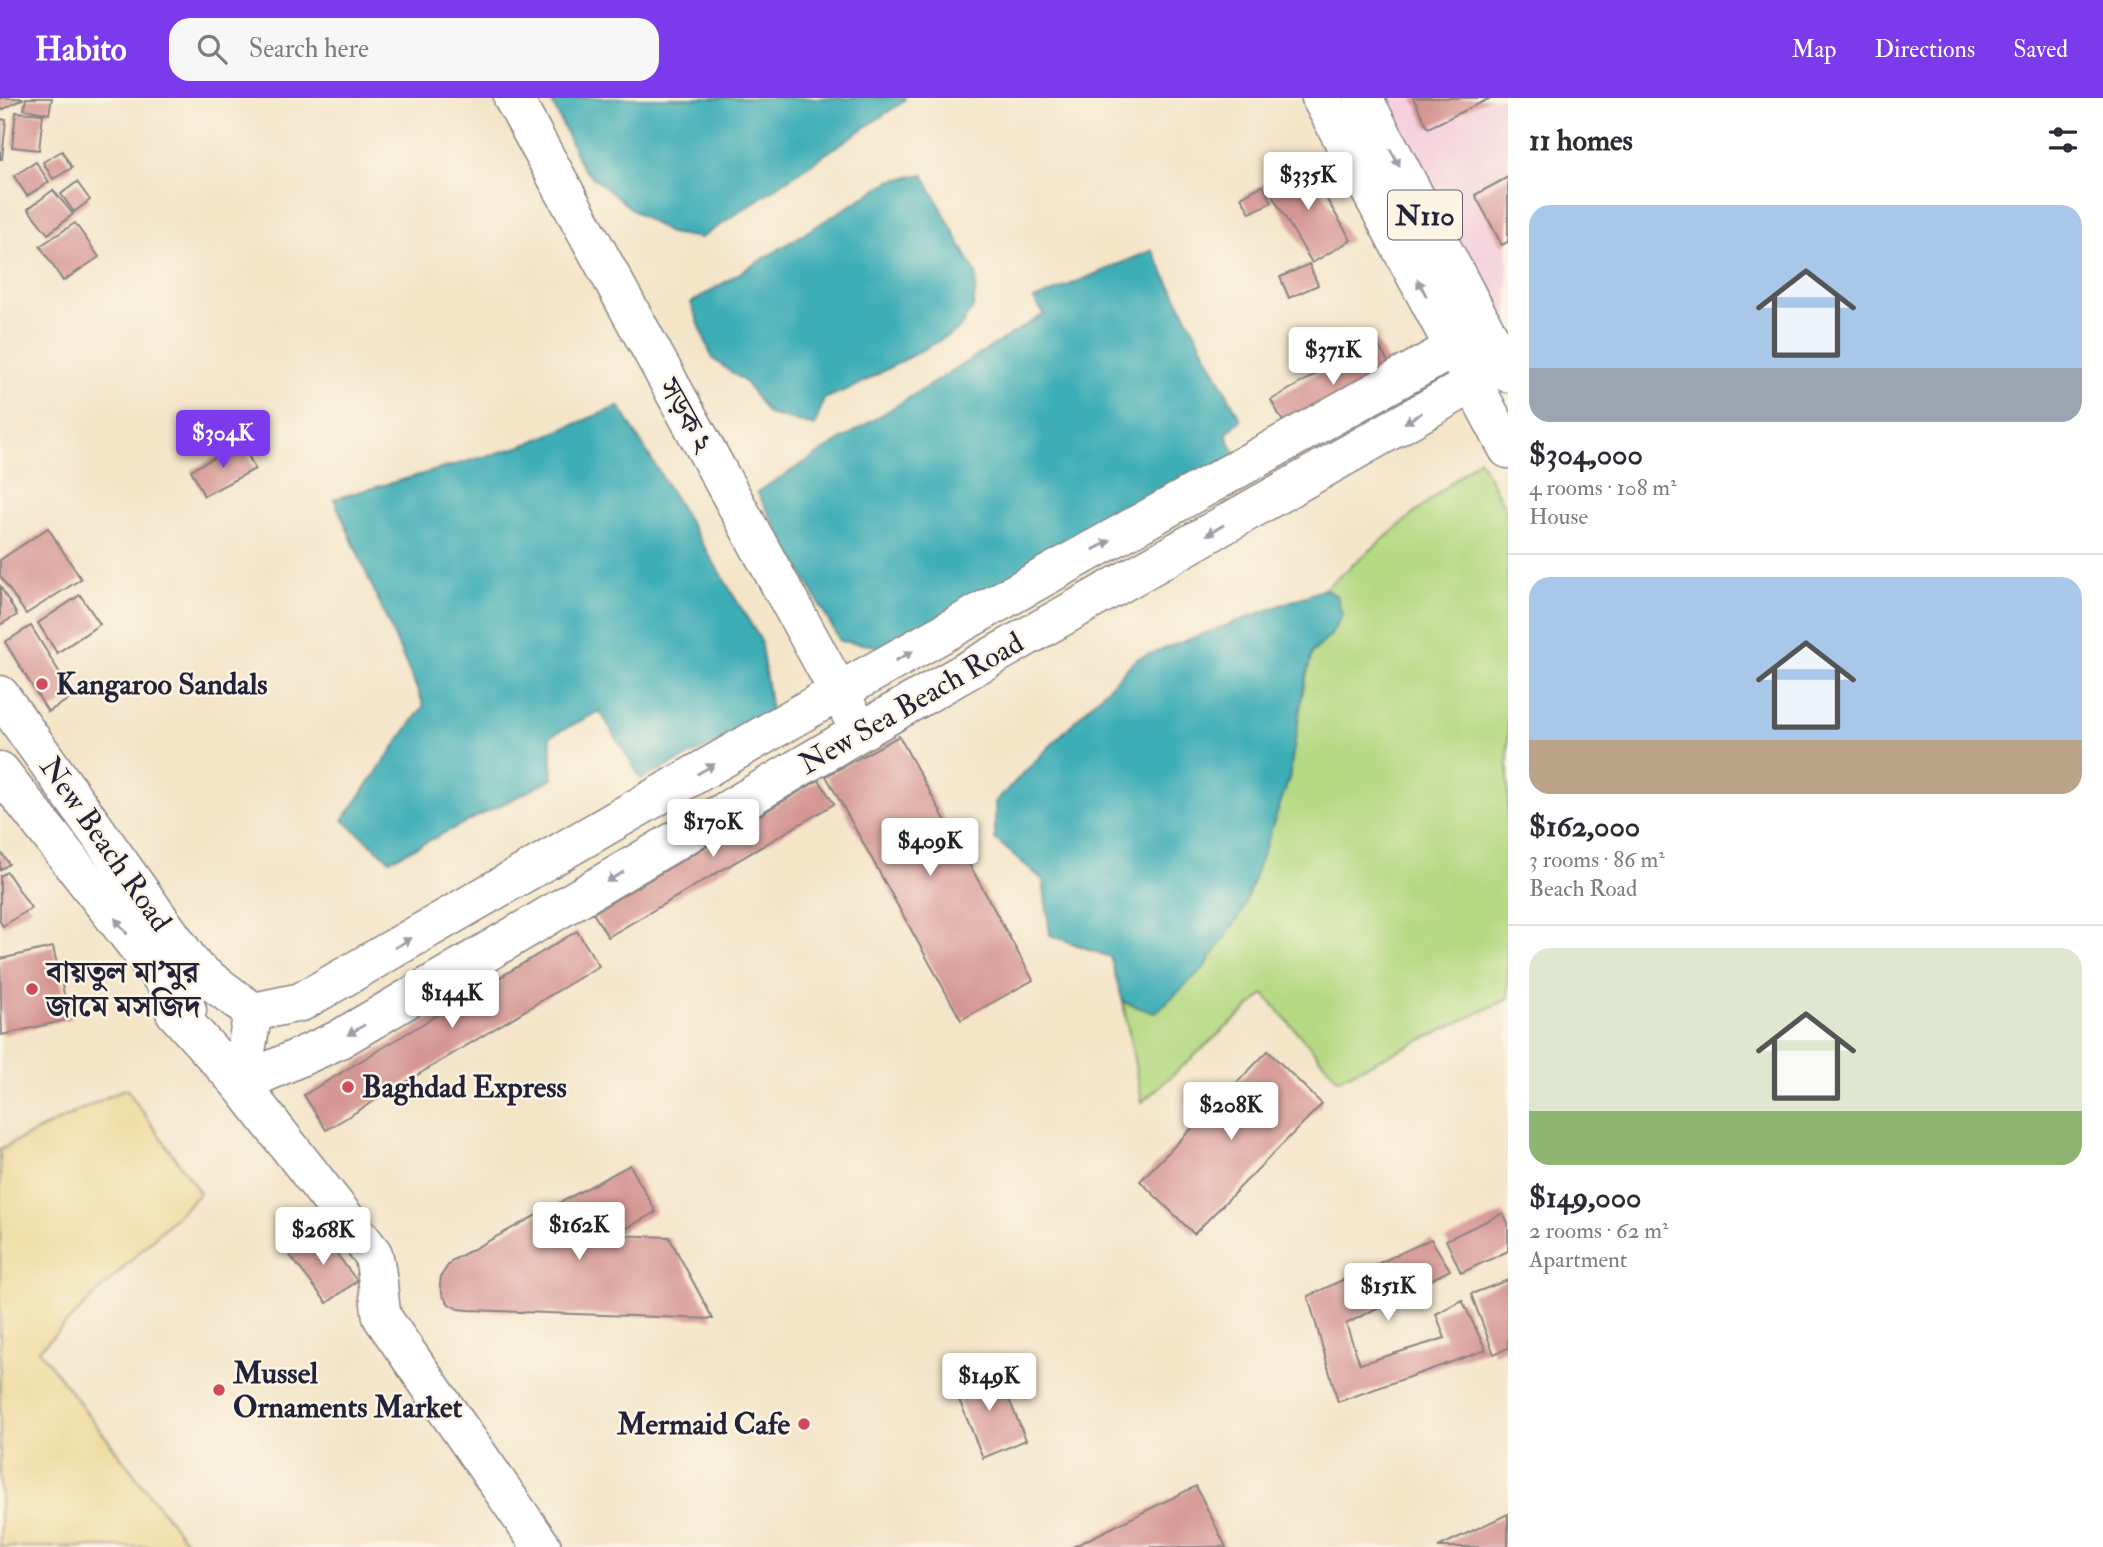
<!DOCTYPE html>
<meta charset="utf-8">
<style>
body{margin:0;font-family:"IM FELL Double Pica","Noto Serif Bengali",serif;background:#f7f7f7;color:#2b2b33;height:100vh;display:flex;flex-direction:column;font-size:26px;white-space:nowrap}
*{box-sizing:border-box;margin:0}
p{font-size:23px;color:#7c7c81}
.icon{flex:none;width:38px;height:38px;fill:none;stroke:currentColor;stroke-width:2;stroke-linecap:round;stroke-linejoin:round}
.map{position:relative;flex:1;overflow:hidden}
.panel{display:flex;flex-direction:column;background:#fff;width:595px}
.panel>*{flex:none}
.price{position:absolute;translate:-50% -60px;padding:0 16px;border-radius:7px;background:#fff;color:#222;font-size:23px;line-height:46px;filter:drop-shadow(0 2px 4px #0008)}
.price::after{content:'';position:absolute;left:50%;top:42px;width:21px;height:16px;margin-left:-10px;background:inherit;clip-path:polygon(0 0,100% 0,50% 100%)}
.price.active{background:#7c3aed;color:#fff}
ul{padding:0;list-style:none}
li{display:grid;align-content:center;gap:14px;height:371px;padding:0 21px}
li+li{border-top:2px solid #e1e1e2}
li span{display:grid;place-items:center;height:217px;border-radius:21px;color:#555}
li>.icon{margin-inline-start:auto}
span .icon{width:126px;height:126px;fill:#fffc;stroke-width:1}
li b{font-size:30px}
h2{display:flex;justify-content:space-between;align-items:center;height:84px;padding:0 21px;font-size:30px}
header{display:flex;align-items:center;gap:42px;box-sizing:border-box;height:98px;padding:0 35px;background:#7c3aed;color:#fff}
header strong{font-size:33px}
nav{display:flex;gap:38px;margin-inline-start:auto;font-size:24px}
.search{width:490px;height:63px;background:#f7f7f7;display:flex;align-items:center;gap:18px;box-sizing:border-box;padding:0 24px;border-radius:21px;color:#7c7c81;font-size:26px}
main{display:flex;flex:1;min-height:0}
.map>svg:first-child{display:block}
.built{fill:#f4cfdd}
.green{fill:#b4d982;stroke:#6b7e5e;stroke-width:2}
.sand{fill:#eeda9e;stroke:#887e6c;stroke-width:2}
.water{fill:#3cadb6;stroke:#2f6878;stroke-width:2}
.building{fill:#d69693}
.lines{fill:none;stroke-linecap:round;stroke-linejoin:round}
.minor-casing{stroke:#8b8482;stroke-width:41}
.highway-casing{stroke:#8b8482;stroke-width:41}
.minor{stroke:#fff;stroke-width:38}
.highway{stroke:#fff;stroke-width:38}
.oneway{fill:#9c9ca7}
.poi-dot{fill:#d1495b;stroke:#fcf5e5;stroke-width:2.5}
.labels{text-anchor:middle;stroke-width:5;stroke-linejoin:round;paint-order:stroke}
.shield{fill:#fcf5e5;stroke:#63616e;stroke-width:2}
.shield-label{font-size:28px;font-weight:bold;fill:#22223b}
.street-label{font-size:30px;fill:#22223b;stroke:#fcf5e5}
.poi-label{font-size:30px;font-weight:bold;fill:#22223b;stroke:#fcf5e5;text-anchor:start}
</style>
<header>
<strong>Habito</strong>
<div class="search"><svg class="icon" aria-label="search" viewBox="0 0 24 24"><circle cx="10" cy="10" r="6"/><path d="M15 15l6 6"/></svg>Search here</div>
<nav><a>Map</a><a>Directions</a><a>Saved</a></nav>
</header>
<main>
<div class="map">
<svg width="1508" height="1449" viewBox="0 0 1508 1449">
<rect width="100%" height="100%" fill="#fcf5e5"/>
<filter id="ink" filterUnits="userSpaceOnUse"><feTurbulence type="fractalNoise" baseFrequency=".0143" numOctaves="2"/><feDisplacementMap in="SourceGraphic" scale="14" xChannelSelector="R" yChannelSelector="G"/><feConvolveMatrix kernelMatrix="1 2 1 2 8 2 1 2 1" color-interpolation-filters="sRGB"/></filter>
<filter id="wash" filterUnits="userSpaceOnUse"><feTurbulence type="fractalNoise" baseFrequency=".00686" numOctaves="4" result="noise"/><feDisplacementMap in="SourceGraphic" scale="28" xChannelSelector="R" yChannelSelector="G"/><feGaussianBlur stdDeviation="1.57" result="paint"/><feColorMatrix in="noise" values="0 0 0 0 0 0 0 0 0 0 0 0 0 0 0 0 0 1.4 0 .05"/><feComposite in="paint" operator="in"/></filter>
<g filter="url(#wash)">
<rect width="100%" height="100%" fill="#f4e5c9"/>
<path class="built" d="M 1352,0 L 1508,0 L 1508,298 Z"/>
<path class="green" d="M 1479,361 L 1508,415 L 1508,901 L 1338,981 L 1264,896 L 1142,1004 L 1123,904 L 1155,915 L 1303,592 L 1312,555 L 1331,537 L 1337,498 L 1324,491 Z"/>
<path class="sand" d="M 126,990 L 200,1095 L 39,1252 L 190,1449 L 0,1449 L 0,1051 Z"/>
<g class="water">
<path d="M 550,0 L 905,0 L 904,3 L 701,140 L 669,135 L 634,113 L 583,71 Z"/>
<path d="M 923,76 L 977,178 L 973,210 L 957,233 L 858,287 L 824,301 L 815,328 L 768,316 L 745,284 L 712,260 L 691,205 L 890,83 Z"/>
<path d="M 1152,152 L 1241,322 L 1226,336 L 1236,358 L 884,549 L 840,543 L 757,394 L 1044,216 L 1034,202 Z"/>
<path d="M 619,308 L 760,541 L 772,619 L 641,681 L 600,613 L 550,638 L 553,681 L 390,762 L 343,722 L 424,607 L 334,401 L 522,348 Z"/>
<path d="M 1324,491 L 1337,498 L 1342,517 L 1331,537 L 1312,555 L 1303,592 L 1289,681 L 1242,814 L 1204,870 L 1155,915 L 1123,904 L 1110,859 L 1050,837 L 1043,782 L 995,741 L 995,704 L 1136,561 Z"/>
</g>
<g id="blocks">
<g class="building">
<path d="M 0,0 L 24,0 L 0,13 Z"/>
<path d="M 26,0 L 52,0 L 49,16 L 24,11 Z"/>
<path d="M 1413,0 L 1491,0 L 1428,30 Z"/>
<path d="M 16,14 L 43,16 L 39,52 L 12,49 Z"/>
<path d="M 0,21 L 6,22 L 2,61 L 0,61 Z"/>
<path d="M 62,53 L 72,70 L 53,81 L 43,64 Z"/>
<path d="M 1304,63 L 1351,142 L 1312,165 L 1265,85 Z"/>
<path d="M 36,64 L 49,84 L 27,98 L 14,78 Z"/>
<path d="M 1508,79 L 1508,144 L 1502,147 L 1475,97 Z"/>
<path d="M 77,84 L 90,102 L 74,114 L 61,96 Z"/>
<path d="M 1263,87 L 1272,104 L 1250,115 L 1241,99 Z"/>
<path d="M 53,92 L 73,116 L 48,136 L 28,111 Z"/>
<path d="M 75,125 L 99,159 L 63,183 L 40,148 Z"/>
<path d="M 1309,166 L 1318,187 L 1289,200 L 1280,179 Z"/>
<path d="M 1375,242 L 1395,275 L 1290,336 L 1271,302 Z"/>
<path d="M 242,345 L 255,371 L 204,398 L 191,372 Z"/>
<path d="M 48,430 L 81,481 L 26,516 L 0,478 L 0,462 Z"/>
<path d="M 0,488 L 17,517 L 0,527 Z"/>
<path d="M 80,497 L 100,526 L 57,555 L 38,525 Z"/>
<path d="M 31,528 L 74,598 L 48,614 L 5,544 Z"/>
<path d="M 899,638 L 1033,882 L 961,922 L 826,678 Z"/>
<path d="M 819,682 L 834,706 L 608,839 L 593,815 Z"/>
<path d="M 0,753 L 9,766 L 0,772 Z"/>
<path d="M 7,774 L 31,810 L 3,828 L 0,824 L 0,778 Z"/>
<path d="M 577,833 L 599,868 L 326,1032 L 304,997 Z"/>
<path d="M 53,849 L 70,921 L 2,937 L 0,861 Z"/>
<path d="M 1268,953 L 1322,1006 L 1194,1136 L 1140,1083 Z"/>
<path d="M 630,1067 L 656,1114 L 614,1137 L 669,1139 L 713,1221 L 469,1212 L 458,1211 L 449,1206 L 443,1198 L 440,1188 L 441,1178 L 451,1163 Z"/>
<path d="M 1503,1115 L 1508,1125 L 1508,1153 L 1461,1175 L 1446,1142 Z"/>
<path d="M 319,1132 L 357,1183 L 327,1205 L 288,1155 Z"/>
<path d="M 1431,1141 L 1450,1172 L 1346,1226 L 1360,1266 L 1445,1240 L 1436,1216 L 1462,1202 L 1486,1252 L 1338,1304 L 1308,1198 Z"/>
<path d="M 1508,1182 L 1508,1250 L 1494,1256 L 1471,1196 Z"/>
<path d="M 996,1270 L 1026,1342 L 983,1360 L 953,1287 Z"/>
<path d="M 1196,1388 L 1226,1449 L 1073,1449 Z"/>
<path d="M 1508,1416 L 1508,1449 L 1438,1449 Z"/>
</g>
</g>
</g>
<g filter="url(#ink)">
<use href="#blocks" fill-opacity="0" stroke="#8b8482" stroke-width="2"/>
<g class="lines">
<defs>
<g id="minor">
<path d="M 513,0 L 851,616"/>
<path d="M 0,597 L 195,871 L 253,914"/>
<path d="M 0,673 L 187,912 L 175,914 L 240,986 L 338,942 L 861,633 L 1472,286"/>
<path d="M 253,914 L 301,904 L 838,594 L 1454,250"/>
<path d="M 253,914 L 240,986 L 373,1156 C 379,1177 378,1198 382,1219 L 542,1449"/>
</g>
<g id="highway">
<path d="M 1321,0 L 1508,351"/>
<path d="M 1363,0 L 1508,275"/>
</g>
</defs>
<use href="#minor" class="minor-casing"/>
<use href="#highway" class="highway-casing"/>
<use href="#minor" class="minor"/>
<use href="#highway" class="highway"/>
</g>
<defs><path id="oneway-solid" d="M-6-.8H1V-3.2L6.5 0L1 3.2V.8H-6Z" transform="scale(1.75)"/></defs>
<g class="oneway">
<use href="#oneway-solid" transform="translate(1395 60) rotate(62)"/>
<use href="#oneway-solid" transform="translate(1422 190) rotate(-118)"/>
<use href="#oneway-solid" transform="translate(1413 320) rotate(150)"/>
<use href="#oneway-solid" transform="translate(1215 432) rotate(150)"/>
<use href="#oneway-solid" transform="translate(1102 447) rotate(-29)"/>
<use href="#oneway-solid" transform="translate(904 558) rotate(-29)"/>
<use href="#oneway-solid" transform="translate(706 671) rotate(-30)"/>
<use href="#oneway-solid" transform="translate(615 779) rotate(149)"/>
<use href="#oneway-solid" transform="translate(121 828) rotate(-128)"/>
<use href="#oneway-solid" transform="translate(403 845) rotate(-30)"/>
<use href="#oneway-solid" transform="translate(356 932) rotate(149)"/>
</g>
</g>
<g class="poi-dot">
<circle cx="42" cy="586" r="7"/>
<circle cx="32" cy="891" r="7"/>
<circle cx="348" cy="989" r="7"/>
<circle cx="219" cy="1292" r="7"/>
<circle cx="804" cy="1326" r="7"/>
</g>
<g class="labels">
<rect class="shield" x="1388" y="92.5" width="74" height="49" rx="5"/>
<g class="shield-label">
<text x="1425" y="127">N110</text>
</g>
<g class="street-label">
<text transform="translate(686 317) rotate(61)" y="10">সড়ক ২</text>
<text transform="translate(911 605) rotate(-30)" y="10">New Sea Beach Road</text>
<text transform="translate(106 746) rotate(55)" y="10">New Beach Road</text>
</g>
<g class="poi-label">
<text x="56" y="596">Kangaroo Sandals</text>
<text x="46" y="884">বায়তুল মা'মুর<tspan x="46" dy="34">জামে মসজিদ</tspan></text>
<text x="362" y="999">Baghdad Express</text>
<text x="233" y="1285">Mussel<tspan x="233" dy="34">Ornaments Market</tspan></text>
<text x="790" y="1336" text-anchor="end">Mermaid Cafe</text>
</g>
</g>
</svg>
<b class="price" style="left:1308px;top:114px">$335K</b>
<b class="price" style="left:1333px;top:289px">$371K</b>
<b class="price active" style="left:223px;top:372px">$304K</b>
<b class="price" style="left:713px;top:761px">$170K</b>
<b class="price" style="left:930px;top:780px">$409K</b>
<b class="price" style="left:452px;top:932px">$144K</b>
<b class="price" style="left:1231px;top:1044px">$208K</b>
<b class="price" style="left:579px;top:1164px">$162K</b>
<b class="price" style="left:323px;top:1169px">$268K</b>
<b class="price" style="left:1388px;top:1225px">$151K</b>
<b class="price" style="left:989px;top:1315px">$149K</b>
</div>
<section class="panel">
<h2>11 homes<svg class="icon" aria-label="filters" viewBox="0 0 24 24"><path d="M4 7h16M4 17h16"/><circle cx="9" cy="7" r="2"/><circle cx="15" cy="17" r="2"/></svg></h2>
<ul>
<li><span style="background:linear-gradient(#a9c7e8 75%,#9aa5b1 0)"><svg class="icon" aria-label="home" viewBox="0 0 24 24"><path d="M3 11l9-7 9 7M6 9v11h12V9"/></svg></span><div><b>$304,000</b><p>4 rooms · 108 m²</p><p>House</p></div></li>
<li><span style="background:linear-gradient(#a9c7e8 75%,#b9a48a 0)"><svg class="icon" aria-label="home" viewBox="0 0 24 24"><path d="M3 11l9-7 9 7M6 9v11h12V9"/></svg></span><div><b>$162,000</b><p>3 rooms · 86 m²</p><p>Beach Road</p></div></li>
<li><span style="background:linear-gradient(#dfe7d0 75%,#8fb573 0)"><svg class="icon" aria-label="home" viewBox="0 0 24 24"><path d="M3 11l9-7 9 7M6 9v11h12V9"/></svg></span><div><b>$149,000</b><p>2 rooms · 62 m²</p><p>Apartment</p></div></li>
</ul>
</section>
</main>
